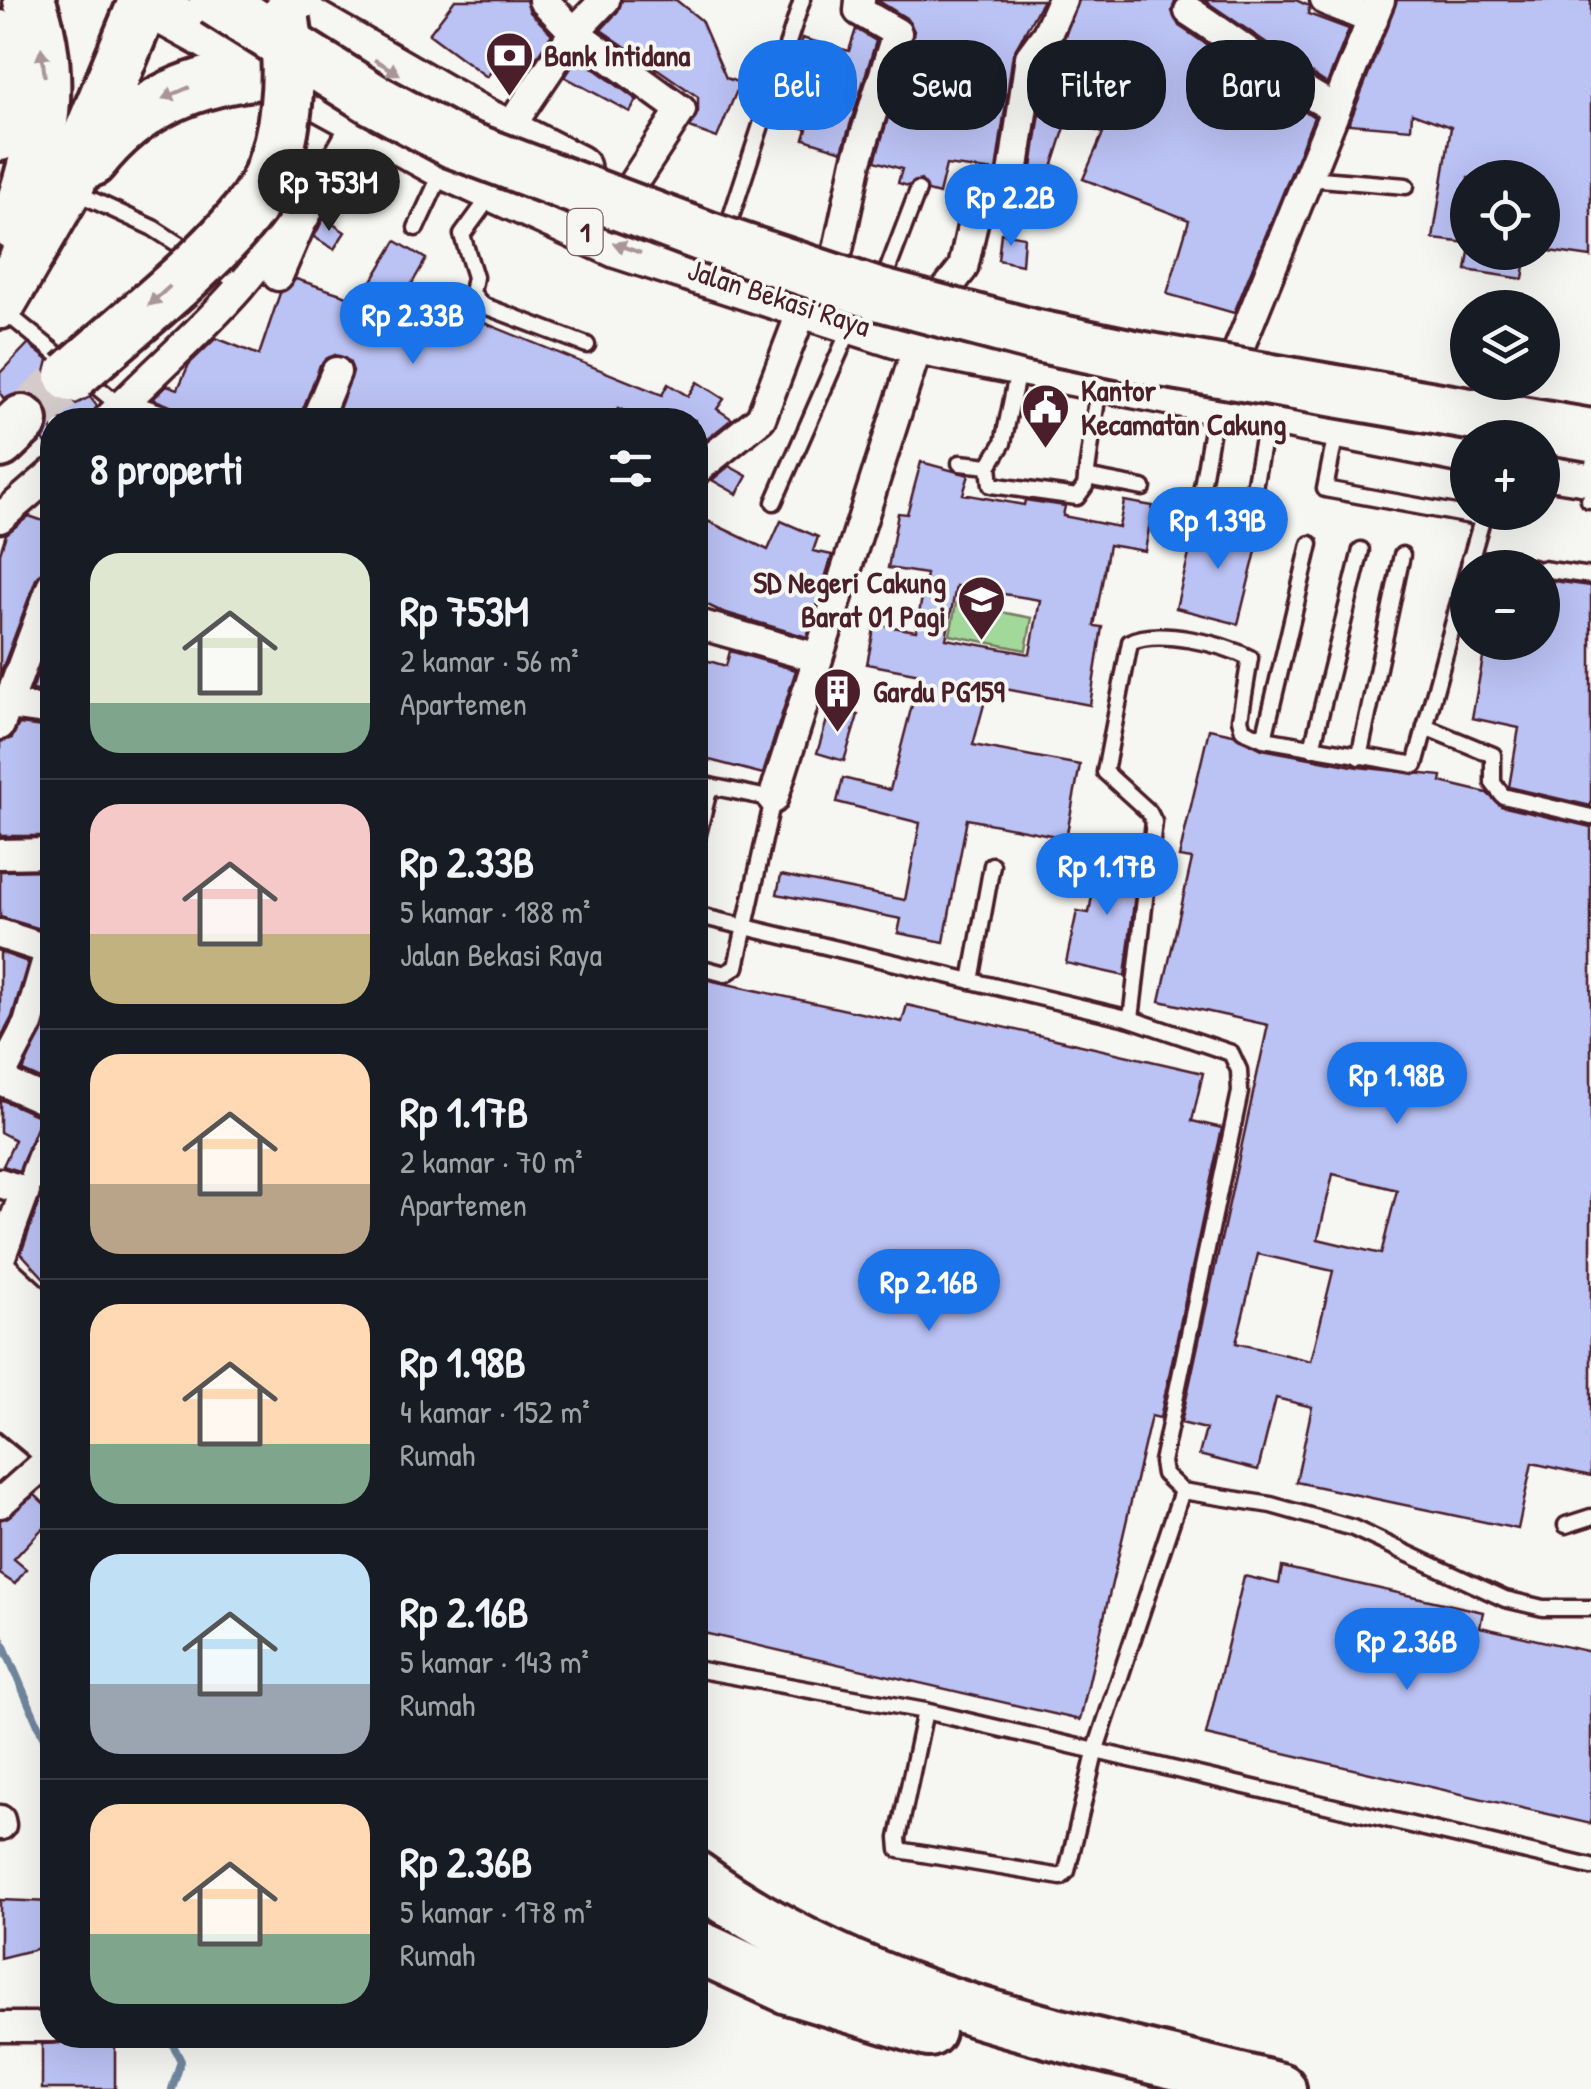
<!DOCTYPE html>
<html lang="id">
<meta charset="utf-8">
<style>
body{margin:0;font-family:"Patrick Hand",sans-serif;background:#20242c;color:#f1f3f6;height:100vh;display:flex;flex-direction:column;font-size:38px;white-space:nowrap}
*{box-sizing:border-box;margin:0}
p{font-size:32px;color:#9ea1a6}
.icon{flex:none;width:55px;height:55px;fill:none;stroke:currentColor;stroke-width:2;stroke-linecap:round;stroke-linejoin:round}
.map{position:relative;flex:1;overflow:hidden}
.sheet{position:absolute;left:40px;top:408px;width:668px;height:1640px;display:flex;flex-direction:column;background:#171b24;border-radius:40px;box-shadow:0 10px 40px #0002}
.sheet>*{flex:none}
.guide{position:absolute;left:738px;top:40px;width:702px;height:90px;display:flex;gap:20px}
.tools{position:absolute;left:1450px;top:160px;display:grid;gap:20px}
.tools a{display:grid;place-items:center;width:110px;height:110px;border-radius:50%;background:#171b24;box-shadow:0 10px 40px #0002;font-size:50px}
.price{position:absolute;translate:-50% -85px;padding:0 22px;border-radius:35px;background:#1a73e8;color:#fff;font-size:32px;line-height:65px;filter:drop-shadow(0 2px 5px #0008)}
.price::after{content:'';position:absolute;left:50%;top:60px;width:30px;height:22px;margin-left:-15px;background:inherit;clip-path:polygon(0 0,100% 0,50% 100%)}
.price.active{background:#222;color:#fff}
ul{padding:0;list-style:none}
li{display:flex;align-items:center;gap:30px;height:250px;padding:0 50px}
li+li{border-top:2px solid #363941}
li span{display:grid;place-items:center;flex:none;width:280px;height:200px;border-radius:30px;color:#555}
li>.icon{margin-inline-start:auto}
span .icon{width:120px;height:120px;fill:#fffc;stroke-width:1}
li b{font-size:42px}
h2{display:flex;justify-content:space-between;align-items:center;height:120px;padding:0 50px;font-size:42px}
.tag{padding:0 35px;border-radius:40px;background:#171b24;box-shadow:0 10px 40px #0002;font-size:35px;line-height:90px}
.tag.active{background:#1a73e8;color:#fff}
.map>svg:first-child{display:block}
.pitch{fill:#a3d89b;stroke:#767c63;stroke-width:2.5}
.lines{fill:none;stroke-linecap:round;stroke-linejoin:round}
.stream{stroke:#70879e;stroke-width:8}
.building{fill:#bbc2f4;stroke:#4a1f2b;stroke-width:2.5;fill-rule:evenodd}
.motorway-tunnel{stroke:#d4cbca;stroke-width:50;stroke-dasharray:50 25;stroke-linecap:butt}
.service-casing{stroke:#4a1f2b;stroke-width:21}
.minor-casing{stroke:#4a1f2b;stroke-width:35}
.trunk-casing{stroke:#4a1f2b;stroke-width:52}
.motorway-casing{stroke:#4a1f2b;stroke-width:58}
.service{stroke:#f6f6f2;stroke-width:14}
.minor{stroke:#f6f6f2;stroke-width:28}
.trunk{stroke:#f6f6f2;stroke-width:45}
.motorway{stroke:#f6f6f2;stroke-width:50}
.motorway-bridge-casing{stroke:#4a1f2b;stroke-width:58;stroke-linecap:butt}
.motorway-bridge{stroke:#f6f6f2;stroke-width:50}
.oneway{fill:#a99598}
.labels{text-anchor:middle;stroke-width:8;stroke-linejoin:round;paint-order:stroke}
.shield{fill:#f6f6f2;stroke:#7e6067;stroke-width:2.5}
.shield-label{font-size:28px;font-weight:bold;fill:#4a1f2b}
.poi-label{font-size:30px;font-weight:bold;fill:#4a1f2b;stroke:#f6f6f2;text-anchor:start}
.street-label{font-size:30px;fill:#4a1f2b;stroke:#f6f6f2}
</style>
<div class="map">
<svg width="1591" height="2089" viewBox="0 0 1591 2089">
<rect width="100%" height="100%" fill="#f6f6f2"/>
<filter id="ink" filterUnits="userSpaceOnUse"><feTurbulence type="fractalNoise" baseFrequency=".01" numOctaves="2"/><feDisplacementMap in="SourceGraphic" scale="20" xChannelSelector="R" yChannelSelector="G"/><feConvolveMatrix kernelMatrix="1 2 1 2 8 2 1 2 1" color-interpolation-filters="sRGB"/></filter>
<g filter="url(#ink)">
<path class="pitch" d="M 956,603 L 1032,618 L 1026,650 L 950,635 Z"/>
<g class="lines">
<g class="stream">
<path d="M 0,1637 L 44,1739 L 52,1790"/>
<path d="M 168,2035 L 181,2061 L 172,2089"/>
</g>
</g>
<g class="building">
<path d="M 455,0 L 526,0 L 530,12 L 552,34 L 532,64 L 509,47 L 487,77 L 429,34 Z"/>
<path d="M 622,0 L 676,0 L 701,20 L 726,78 L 740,83 L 717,138 L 690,128 L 698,112 L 698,97 L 601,30 L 618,11 Z"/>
<path d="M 877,0 L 1043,0 L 1013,54 L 996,171 L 946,165 L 939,194 L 928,191 L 921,180 L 908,186 L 898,183 L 902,169 L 875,161 L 914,31 L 906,18 Z"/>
<path d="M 1079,0 L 1176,0 L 1172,11 L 1179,26 L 1314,117 L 1234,313 L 1167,294 L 1189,220 L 1083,179 L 1103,133 L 1067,121 L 1049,177 L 1031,175 L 1047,64 L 1063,41 Z"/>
<path d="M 1204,0 L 1296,0 L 1309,6 L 1308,14 L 1349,29 L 1327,84 Z"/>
<path d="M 1397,0 L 1591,0 L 1591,257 L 1542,250 L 1542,178 L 1468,178 L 1468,243 L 1433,239 L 1451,127 L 1412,113 L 1411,129 L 1349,124 Z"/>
<path d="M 856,29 L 876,41 L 842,151 L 804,139 L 807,129 L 777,121 L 802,38 L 849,51 Z"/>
<path d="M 578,57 L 637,100 L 630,112 L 565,77 Z"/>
<path d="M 324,218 L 345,232 L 334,249 L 314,237 Z"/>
<path d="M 1001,233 L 1024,237 L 1022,265 L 998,260 Z"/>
<path d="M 396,241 L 426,259 L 410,287 L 430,295 L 428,300 L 662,395 L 668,384 L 688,396 L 697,382 L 724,399 L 717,409 L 732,419 L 695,449 L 695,420 L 643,420 L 618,408 L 614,420 L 335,420 L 353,371 L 349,361 L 335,355 L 320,365 L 299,420 L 179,420 L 174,408 L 153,399 L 167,385 L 178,389 L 189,364 L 216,338 L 259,355 L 280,293 L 296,279 L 422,321 L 370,284 Z"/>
<path d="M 1469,252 L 1527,252 L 1523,279 L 1466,270 Z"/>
<path d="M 28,344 L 48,360 L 43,381 L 50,396 L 76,404 L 90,397 L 97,406 L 90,420 L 52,420 L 52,449 L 43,440 L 50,415 L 43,402 L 29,393 L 4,399 L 0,393 L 0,373 Z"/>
<path d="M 921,462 L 969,475 L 963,494 L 1024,505 L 1025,500 L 1065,506 L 1063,516 L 1119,527 L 1124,501 L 1153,506 L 1145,551 L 1109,545 L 1094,626 L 1102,627 L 1090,705 L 989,686 L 973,745 L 1080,765 L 1066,838 L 967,819 L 944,942 L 898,933 L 901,919 L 777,894 L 781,875 L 905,900 L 920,823 L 837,802 L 843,778 L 890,790 L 920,674 L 867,664 L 875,624 L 916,631 L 926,574 L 888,568 L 898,513 L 907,514 ZM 956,586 L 1040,600 L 1030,654 L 946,639 Z"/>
<path d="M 729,466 L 747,476 L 737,494 L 712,480 Z"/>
<path d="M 695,515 L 768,550 L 781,521 L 818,537 L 813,551 L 832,555 L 807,637 L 720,611 L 695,599 Z"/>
<path d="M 29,516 L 52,524 L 52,568 L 36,579 L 0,675 L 0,553 L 6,534 Z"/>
<path d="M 1197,521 L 1260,535 L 1238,624 L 1176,608 Z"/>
<path d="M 1546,580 L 1591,586 L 1591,806 L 1509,787 L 1519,728 L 1472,718 L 1486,642 L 1542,642 Z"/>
<path d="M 52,634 L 52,693 L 32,690 Z"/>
<path d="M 730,651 L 796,670 L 763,774 L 698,757 L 704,732 L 695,730 L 695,657 L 726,666 Z"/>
<path d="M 831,707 L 858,715 L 844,761 L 817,753 Z"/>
<path d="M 19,724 L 52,728 L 52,836 L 0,836 L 0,742 L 12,738 Z"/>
<path d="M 1209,729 L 1233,734 L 1262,749 L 1358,767 L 1442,776 L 1441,782 L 1487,793 L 1501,806 L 1591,827 L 1591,1476 L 1532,1463 L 1518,1529 L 1296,1482 L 1312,1407 L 1276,1398 L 1258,1470 L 1199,1455 L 1206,1429 L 1181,1423 L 1268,1025 L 1160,1001 L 1192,859 L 1179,857 ZM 1333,1174 L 1397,1190 L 1381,1254 L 1318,1239 ZM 1258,1254 L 1333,1271 L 1311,1361 L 1236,1343 Z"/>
<path d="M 1099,854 L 1139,861 L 1125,976 L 1066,963 L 1077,911 L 1089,913 Z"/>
<path d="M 52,870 L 50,925 L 41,929 L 0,917 L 0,871 Z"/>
<path d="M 0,952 L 28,962 L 12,1017 L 0,1040 Z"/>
<path d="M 695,977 L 902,1022 L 907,1005 L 1203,1073 L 1192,1121 L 1222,1128 L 1160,1418 L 1151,1416 L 1080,1720 L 695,1631 Z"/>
<path d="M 52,1003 L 52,1084 L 23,1071 Z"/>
<path d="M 0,1099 L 41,1117 L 19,1171 L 3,1166 L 15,1140 L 0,1132 Z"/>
<path d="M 42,1194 L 52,1197 L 52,1287 L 21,1253 Z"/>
<path d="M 35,1495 L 52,1511 L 52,1518 L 14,1559 L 26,1569 L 15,1584 L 0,1574 L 0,1520 Z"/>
<path d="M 1282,1567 L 1483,1612 L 1480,1627 L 1591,1652 L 1591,1824 L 1206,1735 L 1244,1576 L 1279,1584 Z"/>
<path d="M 0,1900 L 52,1902 L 52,1945 L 0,1958 Z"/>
<path d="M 67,2035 L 115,2035 L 115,2089 L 42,2089 L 42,2044 L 60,2043 Z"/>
</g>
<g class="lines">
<path class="motorway-tunnel" d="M 22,421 L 71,376"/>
<defs>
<g id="service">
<path d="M 1308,178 L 1406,186"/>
<path d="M 73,191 L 153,228 L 242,285"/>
<path d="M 492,194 L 462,235 L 475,277 L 472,293 L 482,305 L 587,345"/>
<path d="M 729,223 L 802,0"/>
<path d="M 416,228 L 443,170"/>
<path d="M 886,274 L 918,190"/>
<path d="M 4,311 L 69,364"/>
<path d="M 1018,370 L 1003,443 L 989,466 L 991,485 L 1077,497 L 1085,486 L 1099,384"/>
<path d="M 85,377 L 120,406"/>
<path d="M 1216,406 L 1198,510 L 1243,515 L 1254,488 L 1267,417"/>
<path d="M 1336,433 L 1325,489 L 1482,518"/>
<path d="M 960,463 L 989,466"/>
<path d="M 1086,477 L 1143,488"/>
<path d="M 1589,500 L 1591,500"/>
<path d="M 774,502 L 852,324"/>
<path d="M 1470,559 L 1533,568"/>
<path d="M 1469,565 L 1484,513"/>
<path d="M 1542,569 L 1591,576"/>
<path d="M 1425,727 L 1493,755 L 1493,783 L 1503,796 L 1591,817"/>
<path d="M 1264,739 L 1310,544"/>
<path d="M 1312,748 L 1361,550"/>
<path d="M 1359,757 L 1402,555"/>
<path d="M 695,783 L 773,799 L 736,967 L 725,974 L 695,966"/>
<path d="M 695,846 L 710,786"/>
<path d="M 695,915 L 1131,1019 L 1231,1053 L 1239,1070 L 1240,1092 L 1162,1462 L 1164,1474 L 1182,1491 L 1271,1505 L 1353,1528 L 1505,1599 L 1543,1608 L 1591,1608"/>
<path d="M 971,981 L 992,865"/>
<path d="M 1131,1019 L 1154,822 L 1149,812 L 1105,772 L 1130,642 C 1158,628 1223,644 1250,658 L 1240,719 L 1243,730 L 1264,739 L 1415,765 L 1468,569"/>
<path d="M 1566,1525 L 1591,1517"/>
<path d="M 695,1669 L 925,1711 L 1591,1867"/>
<path d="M 925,1711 L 898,1838 L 899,1850 L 1061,1877 L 1067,1871 L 1096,1749 L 1182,1491"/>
</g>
<g id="minor">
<path d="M 543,0 L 574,32 L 681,110 L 628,191"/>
<path d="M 1325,0 L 1373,20"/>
<path d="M 1189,11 C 1239,43 1284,82 1336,109"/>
<path d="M 506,133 L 574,32 L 605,0"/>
<path d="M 836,259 L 857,161 L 897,33 L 859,11 L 860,0"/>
<path d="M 278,276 L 300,225 L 359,120"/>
<path d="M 1237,353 L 1380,0"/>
<path d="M 120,406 L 162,420"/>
<path d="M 107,420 C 150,375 198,335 239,288 C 268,254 292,219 324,187"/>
<path d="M 316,420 L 336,372"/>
<path d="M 695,471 L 761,418 L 803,308"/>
<path d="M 0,518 L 52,473"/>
<path d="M 695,623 L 818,658"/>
<path d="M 9,705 L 52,711"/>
<path d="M 0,725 L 52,585"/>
<path d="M 773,799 L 919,342 L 945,291 L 963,268 L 980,191 L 1011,188 L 1030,57 L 1047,34 L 1062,0"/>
<path d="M 0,854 L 52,853"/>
<path d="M 0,934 L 49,950"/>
<path d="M 0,1077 L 28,1024 L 52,942"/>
<path d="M 0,1080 L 52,1103"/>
<path d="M 52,1131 L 36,1172 L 52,1180"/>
<path d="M 0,1183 L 25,1191 L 0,1259"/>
<path d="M 0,1267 L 52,1315"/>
<path d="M 0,1503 L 52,1457"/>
<path d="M 0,1820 L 1,1825"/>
<path d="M 0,2027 L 52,2027"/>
</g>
<g id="trunk">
<path d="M 142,0 L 445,166 L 618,245 L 919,342 L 1468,451"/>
<path d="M 273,0 L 478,118 L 577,168"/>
<path d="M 1542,465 L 1591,473"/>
</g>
<g id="motorway">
<path d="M 0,36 L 7,79 L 0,135"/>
<path d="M 91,161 C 137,102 197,78 271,72"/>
<path d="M 15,224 C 42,149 58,78 29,0"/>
<path d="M 0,303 L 69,184 L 145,0"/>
<path d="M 0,442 L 22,421"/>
<path d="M 0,1309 L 52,1349"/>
<path d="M 0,1350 L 52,1396"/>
<path d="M 0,1398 L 52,1441"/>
<path d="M 695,1877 C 873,2006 1072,2036 1280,2089"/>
<path d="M 695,1945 L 788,1988 L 929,2031"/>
</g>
</defs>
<use href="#service" class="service-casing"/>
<use href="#minor" class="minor-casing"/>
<use href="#trunk" class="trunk-casing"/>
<use href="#motorway" class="motorway-casing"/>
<use href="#service" class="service"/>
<use href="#minor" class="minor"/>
<use href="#trunk" class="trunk"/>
<use href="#motorway" class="motorway"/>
<defs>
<g id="motorway-bridge">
<path d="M 215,0 L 373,99 L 453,142 L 706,237 L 877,294 L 1032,335 L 1138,357 L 1591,435"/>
<path d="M 71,376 C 122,330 235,243 264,186 C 288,137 292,73 284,20"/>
</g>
</defs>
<use href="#motorway-bridge" class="motorway-bridge-casing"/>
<use href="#motorway-bridge" class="motorway-bridge"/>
</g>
<defs><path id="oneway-solid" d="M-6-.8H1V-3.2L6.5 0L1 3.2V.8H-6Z" transform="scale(2.5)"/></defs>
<g class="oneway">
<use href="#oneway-solid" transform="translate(43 62) rotate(-97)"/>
<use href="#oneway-solid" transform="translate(387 67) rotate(30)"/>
<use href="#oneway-solid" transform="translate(176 93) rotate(157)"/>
<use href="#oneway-solid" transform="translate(627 248) rotate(-160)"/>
<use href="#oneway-solid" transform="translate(159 296) rotate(138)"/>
</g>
</g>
<defs>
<symbol id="bank-pin" viewBox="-11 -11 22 30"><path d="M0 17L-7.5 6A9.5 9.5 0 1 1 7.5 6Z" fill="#4a1f2b" stroke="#f6f6f2"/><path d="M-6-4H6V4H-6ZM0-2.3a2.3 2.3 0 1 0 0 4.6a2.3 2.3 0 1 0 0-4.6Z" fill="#fff"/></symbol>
<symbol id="civic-pin" viewBox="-11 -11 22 30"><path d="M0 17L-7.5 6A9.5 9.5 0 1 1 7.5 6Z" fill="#4a1f2b" stroke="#f6f6f2"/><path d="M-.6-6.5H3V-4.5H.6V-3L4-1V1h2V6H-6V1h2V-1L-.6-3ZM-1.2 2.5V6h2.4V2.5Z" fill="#fff"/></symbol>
<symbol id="school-pin" viewBox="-11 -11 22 30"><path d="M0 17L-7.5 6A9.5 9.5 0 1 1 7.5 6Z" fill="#4a1f2b" stroke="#f6f6f2"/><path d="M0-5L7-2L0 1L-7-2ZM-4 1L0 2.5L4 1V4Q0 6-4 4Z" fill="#fff"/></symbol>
<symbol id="building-pin" viewBox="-11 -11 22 30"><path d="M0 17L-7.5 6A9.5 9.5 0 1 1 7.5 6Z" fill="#4a1f2b" stroke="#f6f6f2"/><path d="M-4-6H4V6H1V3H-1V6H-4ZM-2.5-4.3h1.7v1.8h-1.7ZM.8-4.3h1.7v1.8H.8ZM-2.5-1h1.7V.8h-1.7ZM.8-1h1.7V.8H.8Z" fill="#fff"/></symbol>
</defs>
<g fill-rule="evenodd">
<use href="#bank-pin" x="482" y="28" width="55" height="75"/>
<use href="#civic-pin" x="1018" y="380" width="55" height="75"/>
<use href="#school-pin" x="954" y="572" width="55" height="75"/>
<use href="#building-pin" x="810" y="664" width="55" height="75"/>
</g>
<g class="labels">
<rect class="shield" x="567.5" y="209" width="35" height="46" rx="8"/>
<g class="shield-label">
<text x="585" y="242">1</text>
</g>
<g class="poi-label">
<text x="544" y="66">Bank Intidana</text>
<text x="1081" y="401">Kantor<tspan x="1081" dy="34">Kecamatan Cakung</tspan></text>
<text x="946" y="593" text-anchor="end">SD Negeri Cakung<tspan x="946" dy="34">Barat 01 Pagi</tspan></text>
<text x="873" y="702">Gardu PG159</text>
</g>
<g class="street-label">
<text transform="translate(779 298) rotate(18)" y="10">Jalan Bekasi Raya</text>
</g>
</g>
</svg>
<div class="tools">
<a><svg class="icon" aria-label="locate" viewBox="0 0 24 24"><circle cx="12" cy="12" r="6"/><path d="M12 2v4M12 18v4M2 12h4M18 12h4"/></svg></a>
<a><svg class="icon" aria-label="layers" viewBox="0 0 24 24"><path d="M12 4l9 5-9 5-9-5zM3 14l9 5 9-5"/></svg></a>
<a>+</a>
<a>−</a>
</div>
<b class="price active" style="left:329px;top:234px">Rp 753M</b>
<b class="price" style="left:1011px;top:249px">Rp 2.2B</b>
<b class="price" style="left:413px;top:367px">Rp 2.33B</b>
<b class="price" style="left:1218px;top:572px">Rp 1.39B</b>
<b class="price" style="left:1107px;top:918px">Rp 1.17B</b>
<b class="price" style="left:1397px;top:1127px">Rp 1.98B</b>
<b class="price" style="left:929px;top:1334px">Rp 2.16B</b>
<b class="price" style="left:1407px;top:1693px">Rp 2.36B</b>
<div class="guide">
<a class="tag active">Beli</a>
<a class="tag">Sewa</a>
<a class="tag">Filter</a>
<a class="tag">Baru</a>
</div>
<section class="sheet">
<h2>8 properti<svg class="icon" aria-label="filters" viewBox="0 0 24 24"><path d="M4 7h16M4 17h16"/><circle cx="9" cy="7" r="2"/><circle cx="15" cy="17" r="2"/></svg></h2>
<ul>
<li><span style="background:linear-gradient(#dfe7d0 75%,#7fa58c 0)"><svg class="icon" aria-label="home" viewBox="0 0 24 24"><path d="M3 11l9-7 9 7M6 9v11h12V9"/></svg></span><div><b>Rp 753M</b><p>2 kamar · 56 m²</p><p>Apartemen</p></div></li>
<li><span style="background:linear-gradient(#f6c9c9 65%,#c2b280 0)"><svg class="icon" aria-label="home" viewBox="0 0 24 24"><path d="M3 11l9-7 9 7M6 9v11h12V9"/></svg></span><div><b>Rp 2.33B</b><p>5 kamar · 188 m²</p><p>Jalan Bekasi Raya</p></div></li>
<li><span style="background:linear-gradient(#ffd9b3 65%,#b9a48a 0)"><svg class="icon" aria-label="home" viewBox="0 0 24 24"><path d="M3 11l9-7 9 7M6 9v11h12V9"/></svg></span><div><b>Rp 1.17B</b><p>2 kamar · 70 m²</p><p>Apartemen</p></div></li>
<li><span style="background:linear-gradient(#ffd9b3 70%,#7fa58c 0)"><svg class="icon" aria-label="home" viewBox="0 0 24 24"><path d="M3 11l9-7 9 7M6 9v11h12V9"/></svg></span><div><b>Rp 1.98B</b><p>4 kamar · 152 m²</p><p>Rumah</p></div></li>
<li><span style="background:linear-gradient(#bfe0f5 65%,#9aa5b1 0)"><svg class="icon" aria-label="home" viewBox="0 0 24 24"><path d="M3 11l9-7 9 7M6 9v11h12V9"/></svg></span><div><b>Rp 2.16B</b><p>5 kamar · 143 m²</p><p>Rumah</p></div></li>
<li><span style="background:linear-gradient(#ffd9b3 65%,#7fa58c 0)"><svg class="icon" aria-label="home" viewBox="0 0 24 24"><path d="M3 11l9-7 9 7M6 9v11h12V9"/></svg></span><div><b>Rp 2.36B</b><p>5 kamar · 178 m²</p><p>Rumah</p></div></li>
</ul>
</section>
</div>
